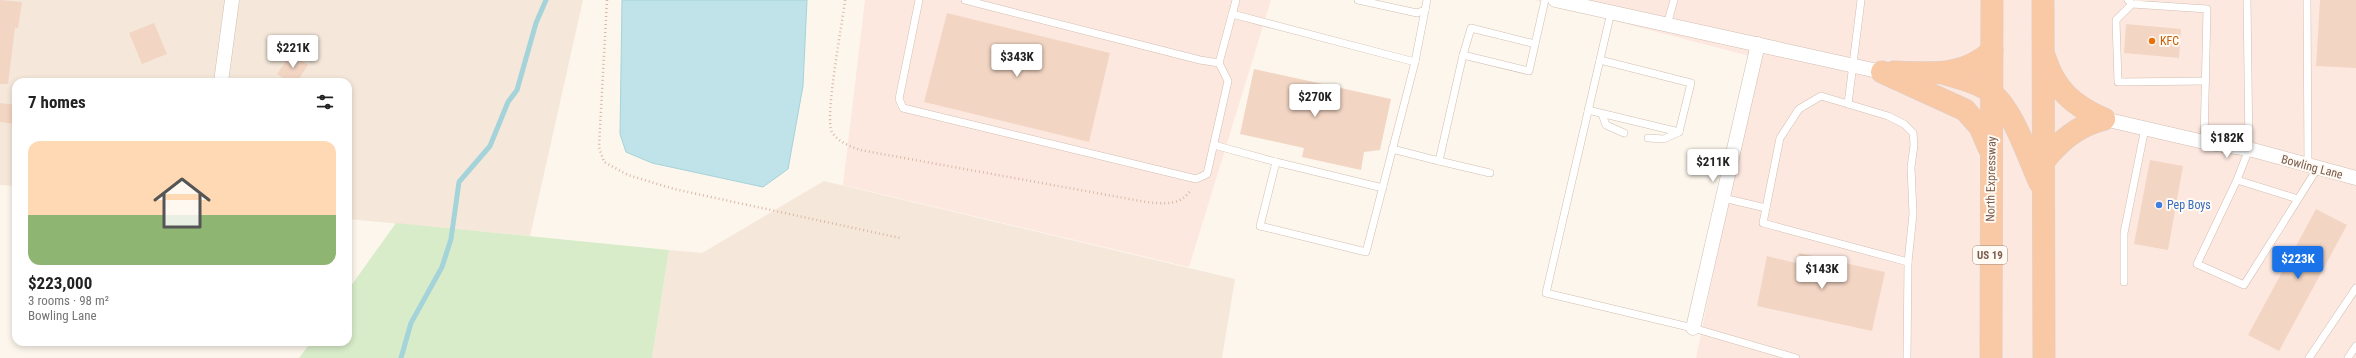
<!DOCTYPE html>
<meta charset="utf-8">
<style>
body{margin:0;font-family:"Roboto Condensed",sans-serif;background:#f2f2f2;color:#222;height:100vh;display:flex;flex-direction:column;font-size:15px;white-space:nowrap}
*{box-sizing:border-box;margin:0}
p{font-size:13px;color:#767676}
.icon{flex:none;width:22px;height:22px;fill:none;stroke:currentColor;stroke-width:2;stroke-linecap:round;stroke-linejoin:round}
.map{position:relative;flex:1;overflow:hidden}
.drawer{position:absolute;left:12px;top:78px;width:340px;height:268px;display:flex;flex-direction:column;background:#fff;border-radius:12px;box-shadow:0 2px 6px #0003}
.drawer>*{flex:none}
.price{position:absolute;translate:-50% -34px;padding:0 9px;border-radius:4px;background:#fff;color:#222;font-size:13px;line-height:26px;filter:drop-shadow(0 1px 2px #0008)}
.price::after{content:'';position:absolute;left:50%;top:24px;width:12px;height:9px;margin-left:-6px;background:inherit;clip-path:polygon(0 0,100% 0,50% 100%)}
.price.selected{background:#1a73e8;color:#fff}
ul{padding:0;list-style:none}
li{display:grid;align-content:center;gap:8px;height:212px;padding:0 16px}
li span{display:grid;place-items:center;height:124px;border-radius:12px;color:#555}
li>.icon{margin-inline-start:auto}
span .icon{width:72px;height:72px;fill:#fffc;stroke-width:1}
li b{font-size:17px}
h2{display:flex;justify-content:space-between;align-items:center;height:48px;padding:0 16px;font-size:17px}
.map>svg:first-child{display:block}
.residential{fill:#f5e8da}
.commercial{fill:#fde8e0}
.green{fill:#d8ecc9}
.water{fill:#bfe3e8;stroke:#a5d3da}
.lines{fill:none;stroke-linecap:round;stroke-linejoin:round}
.stream{stroke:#a5d3da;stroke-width:5}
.building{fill:#f3d5c3}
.service-casing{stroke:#d1beb0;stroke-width:8}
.minor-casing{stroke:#d1beb0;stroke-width:15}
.trunk-casing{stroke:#dad1cd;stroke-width:23}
.path{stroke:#d9b8a5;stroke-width:2.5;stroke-dasharray:1 3;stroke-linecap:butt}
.service{stroke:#fff;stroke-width:7}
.minor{stroke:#fff;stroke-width:14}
.trunk{stroke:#f9c8a4;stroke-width:22}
.food-dot{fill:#e8710a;stroke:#fffaf3;stroke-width:1.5}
.shop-dot{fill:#3f7fe0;stroke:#fffaf3;stroke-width:1.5}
.labels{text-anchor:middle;stroke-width:4;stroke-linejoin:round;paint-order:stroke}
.shield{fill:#fffaf3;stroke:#a28b7f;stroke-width:1}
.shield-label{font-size:11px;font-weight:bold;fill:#7a5c4d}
.food-label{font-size:12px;fill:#c56008;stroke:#fffaf3;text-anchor:start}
.street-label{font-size:12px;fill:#7a5c4d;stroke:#fffaf3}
.shop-label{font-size:12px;fill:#366cbe;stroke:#fffaf3;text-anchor:start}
</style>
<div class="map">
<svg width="2356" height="358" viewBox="0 0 2356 358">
<rect width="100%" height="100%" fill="#fdf6ec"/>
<g class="residential">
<path d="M 0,0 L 583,0 L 530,236 L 348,219 L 348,82 L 16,82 L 16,186 L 0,185 Z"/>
<path d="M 824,181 L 1235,279 L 1222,358 L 652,358 L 669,250 L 702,253 Z"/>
</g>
<g class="commercial">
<path d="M 865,0 L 1271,0 L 1189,267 L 843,185 Z"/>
<path d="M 1534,0 L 2356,0 L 2356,358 L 1696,358 L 1757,58 Z"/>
</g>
<path class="green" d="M 396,223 L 669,250 L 652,358 L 299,358 L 311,342 L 348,342 L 348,290 Z"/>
<path class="water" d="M 622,0 L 807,0 L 803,86 L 788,169 L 763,187 L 652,163 L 626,152 L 620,134 Z"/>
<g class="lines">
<path class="stream" d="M 401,358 L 411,323 L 442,267 L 451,239 L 459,182 L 490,146 L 508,102 L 517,90 L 536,23 L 546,0"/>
</g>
<g class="building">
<path d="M 0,0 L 22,2 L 18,28 L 15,28 L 8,84 L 0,84 Z"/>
<path d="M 2320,0 L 2356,0 L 2356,68 L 2316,66 Z"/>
<path d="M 947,13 L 1110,53 L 1089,142 L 924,102 Z"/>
<path d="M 154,23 L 167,54 L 142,64 L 129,33 Z"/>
<path d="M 2126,24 L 2181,29 L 2179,58 L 2124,53 Z"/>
<path d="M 291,54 L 308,65 L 297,82 L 289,82 L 277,74 Z"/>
<path d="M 1254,69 L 1391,99 L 1380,150 L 1364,152 L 1361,170 L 1302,157 L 1304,148 L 1240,134 Z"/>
<path d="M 0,103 L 16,105 L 16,124 L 0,122 Z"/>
<path d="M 2150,160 L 2183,166 L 2168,250 L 2134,244 Z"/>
<path d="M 2316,209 L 2347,225 L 2279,351 L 2248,335 Z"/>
<path d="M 1799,253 L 1885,272 L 1872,331 L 1757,306 L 1767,256 L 1796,263 Z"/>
</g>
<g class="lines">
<defs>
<g id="service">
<path d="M 919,0 L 899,99 L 903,108 L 1196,179 L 1207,174 L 1228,81 L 1219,63"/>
<path d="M 965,0 L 1200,60 L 1219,63 L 1236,0"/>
<path d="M 1358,0 L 1417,13 L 1425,10 L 1427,0"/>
<path d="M 2128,0 L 2132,4 L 2207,9 L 2204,142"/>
<path d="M 2247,0 L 2249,149 L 2237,180 L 2197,264 L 2244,285 L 2317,169"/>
<path d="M 2307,0 L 2308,166"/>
<path d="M 2132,4 L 2116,20 L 2118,82 L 2206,81"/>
<path d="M 1611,12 L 1546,293 L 1693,328 L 1796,358"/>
<path d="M 1232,14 L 1415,62"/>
<path d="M 1667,25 L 1674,0"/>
<path d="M 1463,55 L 1471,28 L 1535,44"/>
<path d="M 1848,104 L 1888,116 L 1904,124 L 1913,133 L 1914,145 L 1911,167 L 1913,214 L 1908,262 L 1907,358"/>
<path d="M 1588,110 L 1679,132 L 1691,83 L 1600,60"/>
<path d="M 1602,114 L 1606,125 L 1624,133"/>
<path d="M 1648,138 L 1664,139 L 1679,132"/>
<path d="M 1214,145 L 1276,162 L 1260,226 L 1366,252 L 1415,62 L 1425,10"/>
<path d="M 1392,149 L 1439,161 L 1463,55 L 1529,71 L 1545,0"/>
<path d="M 1439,161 L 1490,173"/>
<path d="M 1276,162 L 1383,188"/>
<path d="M 2237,180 L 2298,199"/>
<path d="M 1723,198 L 1766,208 L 1780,138 L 1799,109 L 1821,96 L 1848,104 L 1861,0"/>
<path d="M 1766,208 L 1763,223 L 1908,262"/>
<path d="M 2124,282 L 2124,233 L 2145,128"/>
<path d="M 2309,358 L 2356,288"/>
<path d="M 2348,358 L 2356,346"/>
</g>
<g id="minor">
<path d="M 1555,0 L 1882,72"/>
<path d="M 221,82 L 232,0"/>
<path d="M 2104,119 L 2204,142 L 2249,149 L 2356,178"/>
<path d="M 1693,328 L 1758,44"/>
</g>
<g id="trunk">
<path d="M 2043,0 L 2044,358"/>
<path d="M 2045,58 C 2055,90 2074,106 2104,119"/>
<path d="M 1882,72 L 1965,110 L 1980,127 L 1989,148"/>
<path d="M 1894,72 C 1931,73 1962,78 1992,51"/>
<path d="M 1942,73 C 1955,77 1970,80 1983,87 C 2011,101 2027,155 2040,183"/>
<path d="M 2043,162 C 2060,141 2077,126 2104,119"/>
<path d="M 1991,358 L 1992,0"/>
</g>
</defs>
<use href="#service" class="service-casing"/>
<use href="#minor" class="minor-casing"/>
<use href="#trunk" class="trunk-casing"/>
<g class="path">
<path d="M 607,0 L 599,147 L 604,162 L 628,175 L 674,189 L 900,238"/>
<path d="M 845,0 C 843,21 824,118 832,132 C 838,142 850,146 860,150 L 1146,202 C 1163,204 1182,206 1191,189"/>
</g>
<use href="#service" class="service"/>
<use href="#minor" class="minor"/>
<use href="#trunk" class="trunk"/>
</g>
<circle class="food-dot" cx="2152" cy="41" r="4"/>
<circle class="shop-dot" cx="2159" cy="205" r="4"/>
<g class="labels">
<rect class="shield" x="1973" y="246" width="34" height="18" rx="3"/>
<g class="shield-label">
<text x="1990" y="259">US 19</text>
</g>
<g class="food-label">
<text x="2160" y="45">KFC</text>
</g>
<g class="street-label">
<text transform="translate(2312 167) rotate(15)" y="4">Bowling Lane</text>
<text transform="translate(1991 179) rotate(-89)" y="4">North Expressway</text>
</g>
<g class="shop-label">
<text x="2167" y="209">Pep Boys</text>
</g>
</g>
</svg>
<b class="price" style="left:293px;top:69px">$221K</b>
<b class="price" style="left:1017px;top:78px">$343K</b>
<b class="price" style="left:1315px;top:118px">$270K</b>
<b class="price" style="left:2227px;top:159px">$182K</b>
<b class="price" style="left:1713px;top:183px">$211K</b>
<b class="price selected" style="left:2298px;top:280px">$223K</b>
<b class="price" style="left:1822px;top:290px">$143K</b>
<section class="drawer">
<h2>7 homes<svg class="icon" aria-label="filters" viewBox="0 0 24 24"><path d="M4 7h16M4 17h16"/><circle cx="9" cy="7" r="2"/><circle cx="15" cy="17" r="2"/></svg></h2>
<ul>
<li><span style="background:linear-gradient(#ffd9b3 60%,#8fb573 0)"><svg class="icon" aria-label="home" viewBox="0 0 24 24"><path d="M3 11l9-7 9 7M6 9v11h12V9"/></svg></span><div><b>$223,000</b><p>3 rooms · 98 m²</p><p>Bowling Lane</p></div></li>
</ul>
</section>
</div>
